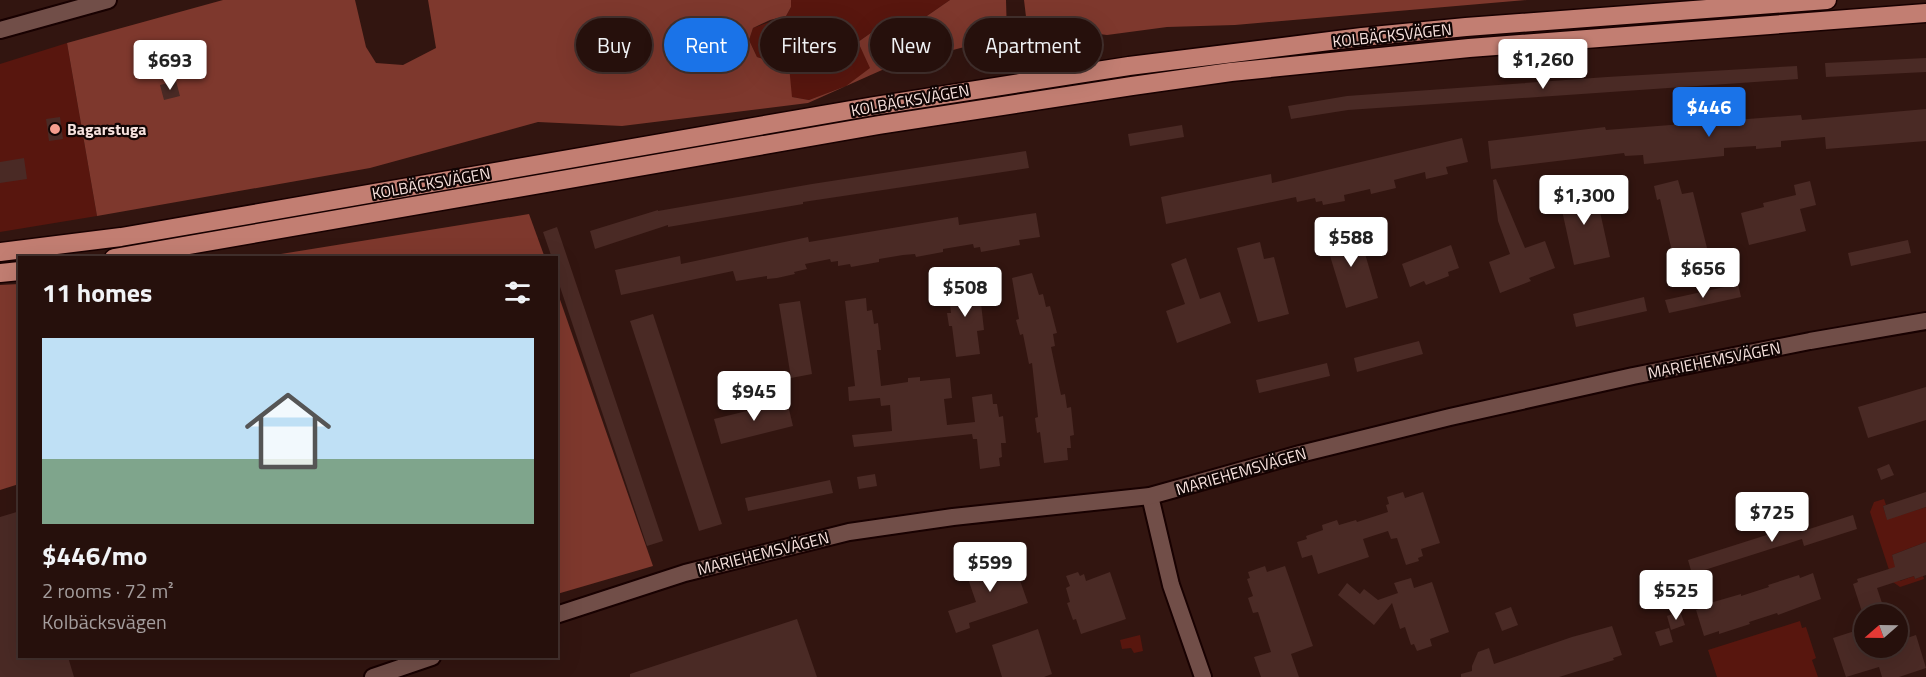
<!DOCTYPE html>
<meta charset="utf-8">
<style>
body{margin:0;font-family:"Titillium Web",sans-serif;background:#2e1915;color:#f1f3f6;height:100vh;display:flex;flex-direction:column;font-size:22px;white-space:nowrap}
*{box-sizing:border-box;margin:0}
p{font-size:20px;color:#a49d9d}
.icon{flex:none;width:33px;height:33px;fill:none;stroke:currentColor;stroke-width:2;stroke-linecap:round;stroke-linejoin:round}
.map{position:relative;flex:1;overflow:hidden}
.sheet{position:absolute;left:18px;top:256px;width:540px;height:402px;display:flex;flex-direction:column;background:#26100c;border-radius:0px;box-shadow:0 6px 24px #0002,0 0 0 2px #42302d}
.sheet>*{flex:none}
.hud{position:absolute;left:576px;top:18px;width:570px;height:54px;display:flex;gap:12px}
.needle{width:39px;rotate:250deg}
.controls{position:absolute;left:1854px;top:604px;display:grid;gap:12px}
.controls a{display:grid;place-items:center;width:54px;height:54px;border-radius:50%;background:#26100c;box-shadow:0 6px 24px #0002,0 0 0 2px #42302d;font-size:30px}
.price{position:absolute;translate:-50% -51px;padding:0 14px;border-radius:6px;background:#fff;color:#222;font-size:20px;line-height:39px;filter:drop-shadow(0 2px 3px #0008)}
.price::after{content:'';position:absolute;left:50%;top:36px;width:18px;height:14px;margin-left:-9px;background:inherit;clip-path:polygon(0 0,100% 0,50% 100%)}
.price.active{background:#1a73e8;color:#fff}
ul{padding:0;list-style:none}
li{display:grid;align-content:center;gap:12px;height:318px;padding:0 24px}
li span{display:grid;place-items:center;height:186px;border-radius:0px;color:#555}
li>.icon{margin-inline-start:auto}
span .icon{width:108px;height:108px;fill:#fffc;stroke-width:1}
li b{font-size:26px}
h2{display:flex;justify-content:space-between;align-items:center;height:72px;padding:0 24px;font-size:26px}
.tag{padding:0 21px;border-radius:27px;background:#26100c;box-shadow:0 6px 24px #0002,0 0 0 2px #42302d;font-size:21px;line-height:54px}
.tag.active{background:#1a73e8;color:#fff}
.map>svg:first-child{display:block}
.green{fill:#58160e}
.forest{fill:#7e382d}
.building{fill:#4a2a25}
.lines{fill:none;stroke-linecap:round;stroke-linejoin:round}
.minor-casing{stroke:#180101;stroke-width:20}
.trunk-casing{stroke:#180101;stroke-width:21}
.minor{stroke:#714e48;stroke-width:16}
.trunk{stroke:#c27e72;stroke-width:18}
.poi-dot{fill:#f59d8e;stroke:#110504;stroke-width:2}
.labels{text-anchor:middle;stroke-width:4.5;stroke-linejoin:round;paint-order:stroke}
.street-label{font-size:16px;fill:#f7e2de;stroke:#110504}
.poi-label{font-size:16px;font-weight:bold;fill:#f7e2de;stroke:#110504;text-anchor:start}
</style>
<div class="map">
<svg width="1926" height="677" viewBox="0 0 1926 677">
<rect width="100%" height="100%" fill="#321510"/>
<g class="green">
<path d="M 791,0 L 950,0 L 924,18 L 885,23 L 858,42 L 871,68 L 846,86 L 809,100 L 792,97 L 777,54 L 766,60 L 757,57 L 749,40 L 753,28 L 786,16 L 791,7 Z"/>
<path d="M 67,43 L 97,216 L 0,232 L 0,64 Z"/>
<path d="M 1884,499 L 1886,505 L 1883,506 L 1887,519 L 1926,507 L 1926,542 L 1892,555 L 1900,581 L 1914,576 L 1915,579 L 1923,576 L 1924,579 L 1900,587 L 1893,582 L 1870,512 L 1874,502 Z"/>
<path d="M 1800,621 L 1802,628 L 1806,627 L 1816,658 L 1812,660 L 1818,677 L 1717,677 L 1708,650 Z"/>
<path d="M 1140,635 L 1143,651 L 1134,653 L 1131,648 L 1122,649 L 1120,640 Z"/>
</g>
<g class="forest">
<path d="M 223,0 L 355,0 L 366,47 L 376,63 L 403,65 L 436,48 L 428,0 L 791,0 L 791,7 L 786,16 L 770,20 L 753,28 L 749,40 L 757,57 L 766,60 L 777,54 L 784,56 L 789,66 L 792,97 L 809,100 L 846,86 L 870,68 L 858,42 L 885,23 L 924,18 L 950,0 L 1006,0 L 1007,36 L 891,66 L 808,103 L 622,126 L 538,122 L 370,168 L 97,216 L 67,43 Z"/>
<path d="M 1024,0 L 1527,0 L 1235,25 L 1167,27 L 1107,35 L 1027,25 Z"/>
<path d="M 529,214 L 545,258 L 256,258 Z"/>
<path d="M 19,284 L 19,484 L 0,490 L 0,285 Z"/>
<path d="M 557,291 L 653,566 L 557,594 L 556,594 Z"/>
</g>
<g class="building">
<path d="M 1926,58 L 1926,72 L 1826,77 L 1825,63 Z"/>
<path d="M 1797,66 L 1798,79 L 1348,110 L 1291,119 L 1288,106 L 1347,96 L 1607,77 Z"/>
<path d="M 176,81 L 180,96 L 164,100 L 160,85 Z"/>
<path d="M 1926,109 L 1926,141 L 1826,149 L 1825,137 L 1781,141 L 1781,147 L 1756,149 L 1756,146 L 1724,148 L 1724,156 L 1644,164 L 1643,155 L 1625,156 L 1624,153 L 1491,169 L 1488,141 L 1605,127 L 1606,130 L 1801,115 L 1802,120 Z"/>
<path d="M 60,117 L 63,139 L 49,141 L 46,119 Z"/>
<path d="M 1182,125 L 1184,137 L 1130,146 L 1128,134 Z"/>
<path d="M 1462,138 L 1468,162 L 1446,167 L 1448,174 L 1426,179 L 1425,172 L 1394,180 L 1396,188 L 1371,194 L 1370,189 L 1344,195 L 1345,201 L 1323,205 L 1322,201 L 1316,202 L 1315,198 L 1297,202 L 1296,197 L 1166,224 L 1161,197 L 1271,174 L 1272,183 Z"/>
<path d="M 1026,151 L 1029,168 L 803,202 L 803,204 L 668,227 L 668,225 L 595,249 L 590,231 L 658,210 L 658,211 L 812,184 Z"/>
<path d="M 24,158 L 27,179 L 0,183 L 0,162 Z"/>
<path d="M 1496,179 L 1525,248 L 1545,241 L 1555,268 L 1529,278 L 1531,281 L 1500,293 L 1489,262 L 1510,254 L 1498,221 L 1493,180 Z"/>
<path d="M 1678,180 L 1682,194 L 1693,192 L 1707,248 L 1673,256 L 1660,199 L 1657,200 L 1654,186 Z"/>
<path d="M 1810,181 L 1816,205 L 1800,209 L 1806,231 L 1749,245 L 1741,213 L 1764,207 L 1763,203 L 1796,195 L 1794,185 Z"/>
<path d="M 1583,185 L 1587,200 L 1597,198 L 1610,257 L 1574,265 L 1561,206 L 1565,205 L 1561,190 Z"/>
<path d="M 1036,213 L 1040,237 L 1019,240 L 1020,245 L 981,252 L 980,247 L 974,248 L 973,244 L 943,249 L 943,252 L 916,257 L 915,254 L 903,255 L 879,259 L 879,262 L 851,267 L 850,264 L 838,266 L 838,261 L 831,262 L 830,259 L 805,264 L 807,269 L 794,272 L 795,274 L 777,278 L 767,279 L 767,276 L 736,281 L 733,271 L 621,295 L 615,270 L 680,256 L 681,264 L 808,237 L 809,242 L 958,217 L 959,225 Z"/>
<path d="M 557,227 L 663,541 L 647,546 L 556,275 L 556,258 L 552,258 L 543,232 Z"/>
<path d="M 1344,227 L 1349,243 L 1361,240 L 1378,298 L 1346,308 L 1323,233 Z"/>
<path d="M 1908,240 L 1911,253 L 1851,266 L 1848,253 Z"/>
<path d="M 1260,242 L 1264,259 L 1274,257 L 1289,314 L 1258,322 L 1237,248 Z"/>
<path d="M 1451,245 L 1459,268 L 1448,272 L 1449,276 L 1426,285 L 1424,281 L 1410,287 L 1402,264 Z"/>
<path d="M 1186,258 L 1200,299 L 1220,292 L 1231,323 L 1177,343 L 1166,311 L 1185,304 L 1171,264 Z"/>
<path d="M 1032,273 L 1039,295 L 1043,294 L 1046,307 L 1050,306 L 1057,333 L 1053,334 L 1055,346 L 1051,347 L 1061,395 L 1065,394 L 1067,408 L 1071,407 L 1074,435 L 1070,436 L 1071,448 L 1067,448 L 1068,460 L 1044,463 L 1040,432 L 1037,433 L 1035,418 L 1038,417 L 1032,363 L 1029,364 L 1023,334 L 1020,335 L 1016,320 L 1019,319 L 1012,278 Z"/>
<path d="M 970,279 L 973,304 L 981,303 L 984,330 L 977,331 L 980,354 L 956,357 L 952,326 L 949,326 L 947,313 L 951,313 L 947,282 Z"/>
<path d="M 1738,284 L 1741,297 L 1669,313 L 1665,300 Z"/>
<path d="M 1644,297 L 1647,311 L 1576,327 L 1573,314 Z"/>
<path d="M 866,298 L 867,311 L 872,310 L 874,324 L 878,323 L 881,350 L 877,350 L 881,386 L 908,382 L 908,378 L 920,377 L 920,381 L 950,378 L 952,398 L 944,399 L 947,425 L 975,422 L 972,397 L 992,394 L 993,404 L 997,404 L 999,417 L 1003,416 L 1006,443 L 1001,443 L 1002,457 L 999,458 L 1000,466 L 980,469 L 977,439 L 973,439 L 972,434 L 854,447 L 852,435 L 892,431 L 890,405 L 881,406 L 880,398 L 849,401 L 848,387 L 855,386 L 845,301 Z"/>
<path d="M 800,301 L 812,374 L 791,378 L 779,304 Z"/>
<path d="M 653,314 L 722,524 L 699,531 L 630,321 Z"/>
<path d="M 1419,341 L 1423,354 L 1357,372 L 1354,358 Z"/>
<path d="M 1327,363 L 1330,376 L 1259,393 L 1256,380 Z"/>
<path d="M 1926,387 L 1926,420 L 1868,438 L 1858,407 Z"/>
<path d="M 787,401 L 793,426 L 721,444 L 714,419 Z"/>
<path d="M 1889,464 L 1894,475 L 1881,480 L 1877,469 Z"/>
<path d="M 875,474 L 877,486 L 859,489 L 857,477 Z"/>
<path d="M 830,480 L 833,493 L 748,511 L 745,498 Z"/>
<path d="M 1403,492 L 1405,498 L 1423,492 L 1440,543 L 1421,549 L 1423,556 L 1418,558 L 1419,561 L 1406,565 L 1397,538 L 1391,539 L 1388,531 L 1363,539 L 1369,557 L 1318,574 L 1312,555 L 1302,558 L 1297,542 L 1307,539 L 1306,536 L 1323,530 L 1322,525 L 1337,520 L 1339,525 L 1356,520 L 1357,522 L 1388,512 L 1386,505 L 1389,504 L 1387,497 Z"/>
<path d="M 1926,492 L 1926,507 L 1887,520 L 1883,506 Z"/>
<path d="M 20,511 L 20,657 L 68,657 L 74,677 L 0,677 L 0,517 Z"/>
<path d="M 1853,515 L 1857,529 L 1804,546 L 1802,539 L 1692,574 L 1688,560 L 1798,525 L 1800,532 Z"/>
<path d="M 1926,542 L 1926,575 L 1915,579 L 1914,576 L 1877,588 L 1886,615 L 1863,615 L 1853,584 L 1858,582 L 1857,579 L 1895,567 L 1892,555 Z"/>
<path d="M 1012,558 L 1028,603 L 969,623 L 970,628 L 956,633 L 948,611 L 976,602 L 966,573 L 982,568 L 981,564 L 995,559 L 997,563 Z"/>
<path d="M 1265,566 L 1267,572 L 1285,566 L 1313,646 L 1291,654 L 1299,677 L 1261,677 L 1254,657 L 1271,652 L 1258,612 L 1253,613 L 1248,598 L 1253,596 L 1247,579 L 1250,578 L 1248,572 Z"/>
<path d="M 1078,572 L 1080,576 L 1084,574 L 1086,581 L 1110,572 L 1126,619 L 1081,634 L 1076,619 L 1073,620 L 1067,603 L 1070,602 L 1066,588 L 1070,586 L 1066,576 Z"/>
<path d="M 1813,573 L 1821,599 L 1778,615 L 1777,613 L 1749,622 L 1750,624 L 1719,634 L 1719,631 L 1704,636 L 1696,610 L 1711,605 L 1710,603 L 1741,594 L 1741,596 L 1769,587 L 1768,585 L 1799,575 L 1800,578 Z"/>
<path d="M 1411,578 L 1414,588 L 1432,582 L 1449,632 L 1430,639 L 1432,646 L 1417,651 L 1414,644 L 1411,645 L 1405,627 L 1400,629 L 1392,603 L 1374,625 L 1338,595 L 1347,583 L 1360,594 L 1364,589 L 1378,600 L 1398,593 L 1394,583 Z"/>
<path d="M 1511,607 L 1518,625 L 1502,631 L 1495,613 Z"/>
<path d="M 1680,611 L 1685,625 L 1671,630 L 1667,616 Z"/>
<path d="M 797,619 L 817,677 L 630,677 L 630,674 Z"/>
<path d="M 1612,626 L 1622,655 L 1613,658 L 1614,660 L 1559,677 L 1461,677 L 1461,674 L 1472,671 L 1472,666 L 1478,652 L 1489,648 L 1494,664 L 1572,637 Z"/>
<path d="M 1669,628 L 1673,642 L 1660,646 L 1655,632 Z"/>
<path d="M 1864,628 L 1864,648 L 1898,648 L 1898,641 L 1916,635 L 1926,668 L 1899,677 L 1882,677 L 1879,667 L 1846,677 L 1833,638 Z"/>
<path d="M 1038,629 L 1052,674 L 1044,677 L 1002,677 L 992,645 Z"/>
</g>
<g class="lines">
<defs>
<g id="minor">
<path d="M 0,30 L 108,0"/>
<path d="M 1150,496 L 1171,585 L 1203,677"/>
<path d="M 556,615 L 685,573 L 849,532 L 953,517 L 1150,496 L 1300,454 L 1450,417 L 1633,376 L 1810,341 L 1926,321"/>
<path d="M 373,677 L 432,657"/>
</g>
<g id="trunk">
<path d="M 0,252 L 121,237 L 874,106 L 1129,66 L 1362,37 L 1466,27 L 1827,0"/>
<path d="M 114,258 L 879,125 L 1132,86 L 1231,72 L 1469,48 L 1926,13"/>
<path d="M 0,273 L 20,271"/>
</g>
</defs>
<use href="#minor" class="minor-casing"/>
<use href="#trunk" class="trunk-casing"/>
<use href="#minor" class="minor"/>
<use href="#trunk" class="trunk"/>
</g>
<circle class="poi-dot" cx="55" cy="129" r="6"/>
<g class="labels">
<g class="street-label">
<text transform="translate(1392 35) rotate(-6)" y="6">KOLBÄCKSVÄGEN</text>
<text transform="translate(910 100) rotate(-10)" y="6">KOLBÄCKSVÄGEN</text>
<text transform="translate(431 183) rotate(-10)" y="6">KOLBÄCKSVÄGEN</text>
<text transform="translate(1714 360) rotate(-11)" y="6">MARIEHEMSVÄGEN</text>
<text transform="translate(1241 471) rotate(-16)" y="6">MARIEHEMSVÄGEN</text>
<text transform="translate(763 553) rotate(-14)" y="6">MARIEHEMSVÄGEN</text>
</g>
<g class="poi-label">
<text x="67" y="135">Bagarstuga</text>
</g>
</g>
</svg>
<div class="controls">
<a><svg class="needle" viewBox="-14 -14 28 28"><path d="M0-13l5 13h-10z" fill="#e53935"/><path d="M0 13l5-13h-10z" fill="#a49d9d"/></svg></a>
</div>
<b class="price" style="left:1543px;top:90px">$1,260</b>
<b class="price" style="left:170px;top:91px">$693</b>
<b class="price active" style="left:1709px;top:138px">$446</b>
<b class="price" style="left:1584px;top:226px">$1,300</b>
<b class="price" style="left:1351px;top:268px">$588</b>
<b class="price" style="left:1703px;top:299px">$656</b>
<b class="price" style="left:965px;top:318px">$508</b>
<b class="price" style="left:754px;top:422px">$945</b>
<b class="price" style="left:1772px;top:543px">$725</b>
<b class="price" style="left:990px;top:593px">$599</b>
<b class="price" style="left:1676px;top:621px">$525</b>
<div class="hud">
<a class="tag">Buy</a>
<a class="tag active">Rent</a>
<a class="tag">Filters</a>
<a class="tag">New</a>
<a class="tag">Apartment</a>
</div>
<section class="sheet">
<h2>11 homes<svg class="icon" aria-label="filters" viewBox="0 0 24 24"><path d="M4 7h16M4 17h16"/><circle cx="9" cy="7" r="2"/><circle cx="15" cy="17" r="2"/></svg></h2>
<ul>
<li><span style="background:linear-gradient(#bfe0f5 65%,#7fa58c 0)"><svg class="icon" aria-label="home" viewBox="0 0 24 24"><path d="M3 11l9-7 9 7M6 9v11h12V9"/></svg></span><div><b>$446/mo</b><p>2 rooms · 72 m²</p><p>Kolbäcksvägen</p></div></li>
</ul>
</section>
</div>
